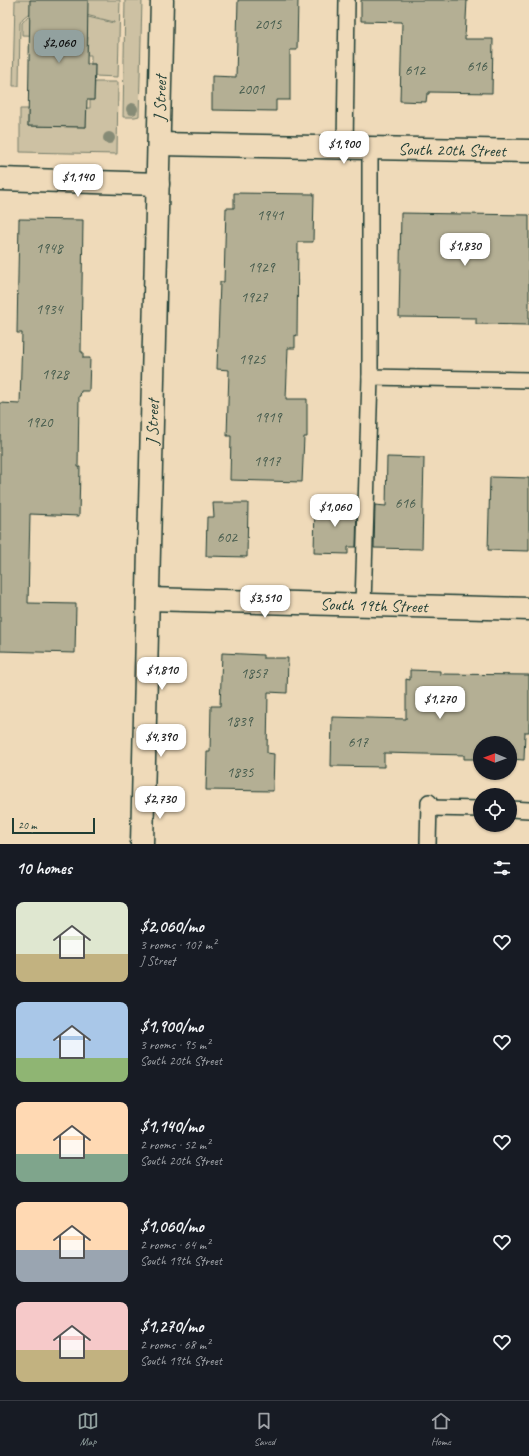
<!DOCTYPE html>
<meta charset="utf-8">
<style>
body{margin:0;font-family:Caveat,sans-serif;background:#242831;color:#f1f3f6;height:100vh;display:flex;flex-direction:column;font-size:15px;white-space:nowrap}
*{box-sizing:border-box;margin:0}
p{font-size:13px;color:#9ea1a6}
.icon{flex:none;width:22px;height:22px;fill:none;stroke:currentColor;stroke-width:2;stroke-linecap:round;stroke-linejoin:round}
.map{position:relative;height:844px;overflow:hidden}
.drawer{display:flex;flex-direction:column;background:#171b24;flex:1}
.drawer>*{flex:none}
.needle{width:26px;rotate:271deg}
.fabs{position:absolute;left:473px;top:736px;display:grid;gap:8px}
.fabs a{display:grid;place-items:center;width:44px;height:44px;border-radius:50%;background:#171b24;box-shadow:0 1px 3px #0004;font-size:20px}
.scale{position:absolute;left:12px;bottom:10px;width:83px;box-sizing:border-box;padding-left:4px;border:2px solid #1f3d34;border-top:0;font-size:11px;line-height:14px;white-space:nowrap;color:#1f3d34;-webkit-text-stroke:3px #efdab9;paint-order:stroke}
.price{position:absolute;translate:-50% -34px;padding:0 9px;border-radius:8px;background:#fff;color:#222;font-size:13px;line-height:26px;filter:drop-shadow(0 1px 2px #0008)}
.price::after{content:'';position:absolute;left:50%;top:24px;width:12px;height:9px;margin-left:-6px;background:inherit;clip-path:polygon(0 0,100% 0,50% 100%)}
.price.selected{background:#92a19f;color:#111}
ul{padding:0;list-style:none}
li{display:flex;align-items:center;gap:12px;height:100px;padding:0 16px}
li span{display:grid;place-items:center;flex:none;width:112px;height:80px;border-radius:8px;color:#555}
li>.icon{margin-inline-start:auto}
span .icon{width:48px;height:48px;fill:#fffc;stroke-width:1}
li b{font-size:17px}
h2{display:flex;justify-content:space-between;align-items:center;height:48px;padding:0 16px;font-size:17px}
.tabs{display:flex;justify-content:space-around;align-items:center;height:56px;border-top:1px solid #363941;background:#171b24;font-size:11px;color:#9ea1a6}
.tabs a{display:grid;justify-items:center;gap:2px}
.tabs .selected{color:#92a19f}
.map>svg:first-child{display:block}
.green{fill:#cdc1a3;stroke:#767f6c}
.building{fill:#b4af94;stroke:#1f3d34}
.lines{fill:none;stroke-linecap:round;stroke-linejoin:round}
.service-casing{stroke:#1f3d34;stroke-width:18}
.minor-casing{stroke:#1f3d34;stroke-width:25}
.service{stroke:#efdab9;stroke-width:15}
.minor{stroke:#efdab9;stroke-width:22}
.tree{fill:#868b76}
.labels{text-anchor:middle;stroke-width:3;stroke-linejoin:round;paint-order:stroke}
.number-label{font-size:15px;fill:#445a4c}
.street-label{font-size:17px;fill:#1f3d34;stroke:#efdab9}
</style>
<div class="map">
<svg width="529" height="844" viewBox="0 0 529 844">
<rect width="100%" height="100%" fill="#efdab9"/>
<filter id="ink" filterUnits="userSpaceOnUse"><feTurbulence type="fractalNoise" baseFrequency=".025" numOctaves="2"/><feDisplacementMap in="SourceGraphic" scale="8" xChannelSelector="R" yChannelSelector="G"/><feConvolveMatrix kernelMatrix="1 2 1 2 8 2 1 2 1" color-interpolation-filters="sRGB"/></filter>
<g filter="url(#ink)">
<g class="green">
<path d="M 15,0 L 120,0 L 118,77 L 95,76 L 95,64 L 91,64 L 91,55 L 87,55 L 88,37 L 22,35 L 22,23 L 28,16 L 88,17 L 114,23 L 114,22 L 86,15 L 28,14 L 23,18 L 20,23 L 19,86 L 13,86 Z"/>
<path d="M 125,0 L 142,0 L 139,116 L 135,117 L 123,117 Z"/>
<path d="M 95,82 L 118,82 L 117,154 L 20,152 L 20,109 L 28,109 L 28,126 L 86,127 L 86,108 L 90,108 L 90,100 L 94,100 Z"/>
</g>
<g class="building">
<path d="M 30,0 L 88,0 L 87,64 L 95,64 L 94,100 L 87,100 L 86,127 L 28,126 Z"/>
<path d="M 238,0 L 298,0 L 297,50 L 290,50 L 290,100 L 276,100 L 276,111 L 212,110 L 212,76 L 236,77 Z"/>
<path d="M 361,0 L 467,0 L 465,39 L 493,39 L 492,93 L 429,92 L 429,94 L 427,94 L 426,102 L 400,101 L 402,22 L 361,21 Z"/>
<path d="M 234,193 L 314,194 L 313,242 L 298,242 L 297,336 L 295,335 L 295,348 L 288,348 L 286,399 L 307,399 L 307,437 L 304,437 L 302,482 L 230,480 L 231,436 L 227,436 L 229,370 L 217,369 L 220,282 L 224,282 L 226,208 L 234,208 Z"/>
<path d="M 401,213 L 529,215 L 529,325 L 476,324 L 476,318 L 399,317 Z"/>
<path d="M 19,219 L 83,220 L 81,352 L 83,352 L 83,358 L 90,358 L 89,391 L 81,391 L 80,396 L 79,396 L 78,467 L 80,467 L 79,516 L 30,514 L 28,603 L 76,604 L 75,653 L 0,651 L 0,403 L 20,404 L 22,333 L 17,333 Z"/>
<path d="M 387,457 L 424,458 L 422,549 L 374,548 L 375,505 L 386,506 Z"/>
<path d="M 490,477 L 529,478 L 529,551 L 488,550 Z"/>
<path d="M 213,503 L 248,503 L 247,557 L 206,556 L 207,517 L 214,517 Z"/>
<path d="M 315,504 L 357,505 L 356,547 L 348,547 L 348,554 L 314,553 Z"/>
<path d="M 222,653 L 263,655 L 263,658 L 288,658 L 287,693 L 268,692 L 267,753 L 274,754 L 273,791 L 206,790 L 207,752 L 210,752 L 211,706 L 220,706 Z"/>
<path d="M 410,670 L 440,671 L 440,674 L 529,675 L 529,732 L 525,732 L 524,760 L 510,759 L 510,743 L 480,743 L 480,759 L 464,759 L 464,755 L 384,753 L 384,767 L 331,766 L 332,717 L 406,719 L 406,679 L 410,680 Z"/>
</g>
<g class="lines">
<defs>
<g id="service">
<path d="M 345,148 L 347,0"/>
<path d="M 370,377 L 529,380"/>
<path d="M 363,604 L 370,377 L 370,148"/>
<path d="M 429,808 L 480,809"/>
<path d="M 510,809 L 529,810"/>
<path d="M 428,844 L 429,802"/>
</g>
<g id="minor">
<path id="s1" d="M 159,144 L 529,151"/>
<path d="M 0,179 L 158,184"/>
<path id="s2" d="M 148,599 L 529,609"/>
<path id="s3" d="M 142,844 L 162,0"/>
</g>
</defs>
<use href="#service" class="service-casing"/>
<use href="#minor" class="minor-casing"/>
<use href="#service" class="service"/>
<use href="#minor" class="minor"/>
</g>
<g class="tree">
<circle cx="132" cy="109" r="6"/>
<circle cx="109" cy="138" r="6"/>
</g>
</g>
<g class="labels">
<g class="number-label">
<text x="268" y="29">2015</text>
<text x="477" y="71">616</text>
<text x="415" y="75">612</text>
<text x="251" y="94">2001</text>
<text x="270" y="220">1941</text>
<text x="49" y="253">1948</text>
<text x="261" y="272">1929</text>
<text x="254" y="302">1927</text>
<text x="49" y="314">1934</text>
<text x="252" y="364">1925</text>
<text x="55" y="379">1928</text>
<text x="268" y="422">1919</text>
<text x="39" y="427">1920</text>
<text x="267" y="466">1917</text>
<text x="405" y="508">616</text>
<text x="227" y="542">602</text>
<text x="254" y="678">1857</text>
<text x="239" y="726">1839</text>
<text x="358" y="747">617</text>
<text x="240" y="777">1835</text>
</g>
<g class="street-label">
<text dy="6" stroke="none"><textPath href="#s3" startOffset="746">J Street</textPath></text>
<text dy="6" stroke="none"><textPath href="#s1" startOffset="293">South 20th Street</textPath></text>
<text dy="6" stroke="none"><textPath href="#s3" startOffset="422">J Street</textPath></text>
<text dy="6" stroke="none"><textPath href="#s2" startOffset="226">South 19th Street</textPath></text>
</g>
</g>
</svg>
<div class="fabs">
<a><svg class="needle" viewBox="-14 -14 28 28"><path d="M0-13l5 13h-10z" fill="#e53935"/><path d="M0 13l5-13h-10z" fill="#9ea1a6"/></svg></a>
<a><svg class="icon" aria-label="locate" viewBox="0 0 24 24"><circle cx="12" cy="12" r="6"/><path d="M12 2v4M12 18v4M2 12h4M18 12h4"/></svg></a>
</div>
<div class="scale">20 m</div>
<b class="price selected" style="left:59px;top:64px">$2,060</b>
<b class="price" style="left:344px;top:165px">$1,900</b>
<b class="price" style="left:78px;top:198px">$1,140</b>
<b class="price" style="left:465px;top:267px">$1,830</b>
<b class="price" style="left:335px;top:528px">$1,060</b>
<b class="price" style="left:265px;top:619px">$3,510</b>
<b class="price" style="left:162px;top:691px">$1,810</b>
<b class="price" style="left:440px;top:720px">$1,270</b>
<b class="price" style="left:161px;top:758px">$4,390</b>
<b class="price" style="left:160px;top:820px">$2,730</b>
</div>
<section class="drawer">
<h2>10 homes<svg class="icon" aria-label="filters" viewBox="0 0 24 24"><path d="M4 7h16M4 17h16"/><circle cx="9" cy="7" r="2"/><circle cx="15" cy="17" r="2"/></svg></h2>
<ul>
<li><span style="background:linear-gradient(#dfe7d0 65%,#c2b280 0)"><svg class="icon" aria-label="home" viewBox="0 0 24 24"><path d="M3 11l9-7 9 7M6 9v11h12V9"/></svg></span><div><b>$2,060/mo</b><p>3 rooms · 107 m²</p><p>J Street</p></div><svg class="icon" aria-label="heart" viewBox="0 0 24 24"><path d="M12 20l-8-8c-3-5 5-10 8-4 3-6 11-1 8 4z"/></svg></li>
<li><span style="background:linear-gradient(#a9c7e8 70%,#8fb573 0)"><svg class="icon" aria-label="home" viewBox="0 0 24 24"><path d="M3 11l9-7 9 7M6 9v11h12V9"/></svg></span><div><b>$1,900/mo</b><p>3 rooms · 95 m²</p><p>South 20th Street</p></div><svg class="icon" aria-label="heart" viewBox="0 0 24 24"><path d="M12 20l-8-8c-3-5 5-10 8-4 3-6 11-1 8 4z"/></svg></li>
<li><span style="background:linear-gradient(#ffd9b3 65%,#7fa58c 0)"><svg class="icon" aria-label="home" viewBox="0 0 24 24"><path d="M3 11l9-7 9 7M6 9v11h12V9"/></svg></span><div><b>$1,140/mo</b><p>2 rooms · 52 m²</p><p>South 20th Street</p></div><svg class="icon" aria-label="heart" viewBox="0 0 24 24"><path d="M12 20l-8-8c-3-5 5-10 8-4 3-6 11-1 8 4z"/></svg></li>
<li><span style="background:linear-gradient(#ffd9b3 60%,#9aa5b1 0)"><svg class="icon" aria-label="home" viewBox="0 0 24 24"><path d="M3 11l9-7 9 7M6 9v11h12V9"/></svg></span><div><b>$1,060/mo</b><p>2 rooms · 64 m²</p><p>South 19th Street</p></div><svg class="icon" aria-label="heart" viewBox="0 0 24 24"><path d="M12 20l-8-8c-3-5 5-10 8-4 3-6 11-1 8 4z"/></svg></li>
<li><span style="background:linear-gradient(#f6c9c9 60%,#c2b280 0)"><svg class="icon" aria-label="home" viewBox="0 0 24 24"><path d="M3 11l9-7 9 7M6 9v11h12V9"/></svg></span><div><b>$1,270/mo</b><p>2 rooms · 68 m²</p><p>South 19th Street</p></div><svg class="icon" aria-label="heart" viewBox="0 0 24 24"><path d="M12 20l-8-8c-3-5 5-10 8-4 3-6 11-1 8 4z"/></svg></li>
</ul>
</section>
<nav class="tabs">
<a class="selected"><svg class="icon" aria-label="map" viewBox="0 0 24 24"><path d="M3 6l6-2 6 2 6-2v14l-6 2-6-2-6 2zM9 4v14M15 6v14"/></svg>Map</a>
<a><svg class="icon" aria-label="saved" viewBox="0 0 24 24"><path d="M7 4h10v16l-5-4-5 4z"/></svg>Saved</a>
<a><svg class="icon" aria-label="home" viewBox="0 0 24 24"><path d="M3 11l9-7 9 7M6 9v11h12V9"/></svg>Home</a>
</nav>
